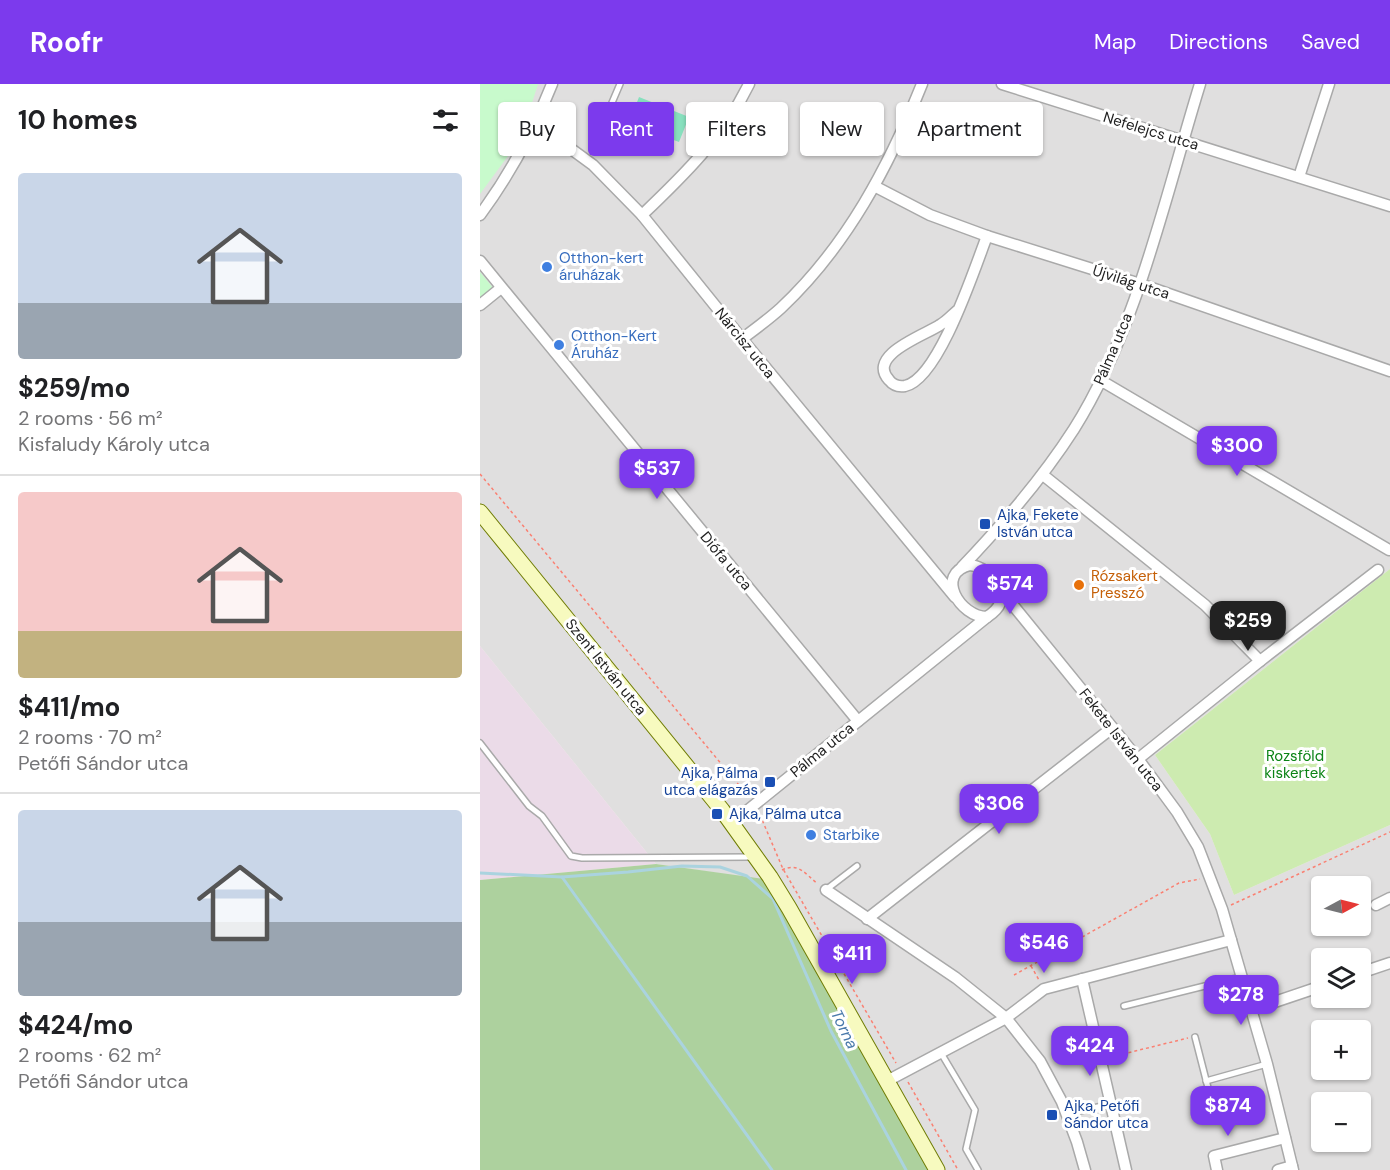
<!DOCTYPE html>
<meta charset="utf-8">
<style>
body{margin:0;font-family:"DM Sans",sans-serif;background:#f6f6f6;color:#202124;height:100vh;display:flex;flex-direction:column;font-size:22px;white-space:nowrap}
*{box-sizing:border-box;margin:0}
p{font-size:20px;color:#757577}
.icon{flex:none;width:33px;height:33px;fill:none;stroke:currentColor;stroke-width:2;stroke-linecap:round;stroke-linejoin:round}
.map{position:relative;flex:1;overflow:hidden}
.sheet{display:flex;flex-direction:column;background:#fff;width:480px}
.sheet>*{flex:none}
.banner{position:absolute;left:18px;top:18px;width:570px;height:54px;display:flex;gap:12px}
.needle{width:39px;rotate:83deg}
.tools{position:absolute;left:831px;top:792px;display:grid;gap:12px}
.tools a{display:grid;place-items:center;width:60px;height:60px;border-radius:6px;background:#fff;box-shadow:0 2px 4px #0004;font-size:30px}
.price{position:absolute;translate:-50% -51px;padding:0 14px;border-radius:12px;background:#7c3aed;color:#fff;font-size:20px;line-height:39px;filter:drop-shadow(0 2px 3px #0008)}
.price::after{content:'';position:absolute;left:50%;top:36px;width:18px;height:14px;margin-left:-9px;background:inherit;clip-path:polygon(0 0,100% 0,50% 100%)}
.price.on{background:#222;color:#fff}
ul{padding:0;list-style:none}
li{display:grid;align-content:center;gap:12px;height:318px;padding:0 18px}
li+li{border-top:2px solid #e0e0e0}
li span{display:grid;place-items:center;height:186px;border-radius:6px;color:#555}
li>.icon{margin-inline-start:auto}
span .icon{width:108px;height:108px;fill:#fffc;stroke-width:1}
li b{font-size:26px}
h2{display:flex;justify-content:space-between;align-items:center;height:72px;padding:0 18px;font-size:26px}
.tag{padding:0 21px;border-radius:6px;background:#fff;box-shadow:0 2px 4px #0004;font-size:21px;line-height:54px}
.tag.on{background:#7c3aed;color:#fff}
header{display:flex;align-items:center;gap:36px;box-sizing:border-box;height:84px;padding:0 30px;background:#7c3aed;color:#fff}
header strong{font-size:28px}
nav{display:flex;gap:33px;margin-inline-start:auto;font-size:21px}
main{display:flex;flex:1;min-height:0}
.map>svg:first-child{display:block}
.residential{fill:#e0dfdf;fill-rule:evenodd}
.industrial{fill:#ebdbe8}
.grass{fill:#cdebb0}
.forest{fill:#add19e}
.park{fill:#c8facc}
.pitch{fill:#88e0be}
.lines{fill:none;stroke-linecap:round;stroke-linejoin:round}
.stream{stroke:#aad3df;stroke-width:3}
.service-casing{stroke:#a9a9a9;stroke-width:8}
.minor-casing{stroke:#a9a9a9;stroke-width:13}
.secondary-casing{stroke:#707d05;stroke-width:17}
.path{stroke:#fa8072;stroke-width:1.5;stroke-dasharray:3 3;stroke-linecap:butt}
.service{stroke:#fff;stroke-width:5}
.minor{stroke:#fff;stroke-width:10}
.secondary{stroke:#f7fabf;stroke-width:15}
.shop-dot{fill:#3f7fe0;stroke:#fff;stroke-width:2}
.transit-dot{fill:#1a4fb4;stroke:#fff;stroke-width:2}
.food-dot{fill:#e8710a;stroke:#fff;stroke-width:2}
.labels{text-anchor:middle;stroke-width:6;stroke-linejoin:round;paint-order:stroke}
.street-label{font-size:15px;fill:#222;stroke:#fff}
.shop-label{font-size:15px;fill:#366cbe;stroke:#fff;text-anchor:start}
.transit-label{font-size:15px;fill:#164399;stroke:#fff;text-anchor:start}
.food-label{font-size:15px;fill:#c56008;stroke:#fff;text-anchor:start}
.park-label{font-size:15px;fill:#0c8416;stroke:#fff}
.water-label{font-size:16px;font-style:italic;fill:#4a7aab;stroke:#fff}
</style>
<header>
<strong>Roofr</strong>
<nav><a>Map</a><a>Directions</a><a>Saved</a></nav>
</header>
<main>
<section class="sheet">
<h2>10 homes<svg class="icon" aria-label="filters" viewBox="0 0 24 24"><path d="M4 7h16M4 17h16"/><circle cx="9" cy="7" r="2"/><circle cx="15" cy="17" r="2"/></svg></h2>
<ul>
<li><span style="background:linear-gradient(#c9d6e8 70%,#9aa5b1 0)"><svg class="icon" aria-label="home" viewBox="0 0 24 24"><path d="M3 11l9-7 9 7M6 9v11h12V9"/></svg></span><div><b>$259/mo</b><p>2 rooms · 56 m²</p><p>Kisfaludy Károly utca</p></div></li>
<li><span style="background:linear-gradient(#f6c9c9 75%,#c2b280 0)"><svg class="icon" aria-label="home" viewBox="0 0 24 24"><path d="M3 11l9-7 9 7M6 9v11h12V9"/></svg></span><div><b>$411/mo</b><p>2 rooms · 70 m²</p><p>Petőfi Sándor utca</p></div></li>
<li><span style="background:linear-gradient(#c9d6e8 60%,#9aa5b1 0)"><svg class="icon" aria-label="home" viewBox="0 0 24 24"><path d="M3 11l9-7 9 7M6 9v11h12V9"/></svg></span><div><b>$424/mo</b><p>2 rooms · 62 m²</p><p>Petőfi Sándor utca</p></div></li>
</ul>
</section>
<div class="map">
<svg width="910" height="1086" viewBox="0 0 910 1086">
<rect width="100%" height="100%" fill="#f2efe9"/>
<path class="residential" d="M 0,0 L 910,0 L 910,485 L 675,671 L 730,750 L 754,811 L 910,741 L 910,1086 L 456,1086 L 291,797 L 176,780 L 0,562 ZM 842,802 L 880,802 L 880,842 L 842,842 ZM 842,874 L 880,874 L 880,914 L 842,914 ZM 842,946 L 880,946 L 880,986 L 842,986 ZM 842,1018 L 880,1018 L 880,1058 L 842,1058 Z"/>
<path class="industrial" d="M 0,562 L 176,780 L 0,796 Z"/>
<path class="grass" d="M 910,485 L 910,741 L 754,811 L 730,750 L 675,671 Z"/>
<path class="forest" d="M 176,780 L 291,796 L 456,1086 L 0,1086 L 0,796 Z"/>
<g class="park">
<path d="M 0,0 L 58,0 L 45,41 L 28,72 L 0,110 Z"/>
<path d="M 0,188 L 14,205 L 0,216 Z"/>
</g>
<path class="pitch" d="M 159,13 L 209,33 L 199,58 L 149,39 Z"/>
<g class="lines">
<g class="stream">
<path d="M 0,789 L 82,793 L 148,788 L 202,782 L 240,783 L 267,792 L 293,815 L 351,947 L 426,1086"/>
<path d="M 82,793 L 292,1086"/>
</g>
<defs>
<g id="service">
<path d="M 131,21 L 140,0"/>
<path d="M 0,659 L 49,722 L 62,732 L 91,772 L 102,774 L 271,773"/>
<path d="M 347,805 L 377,782"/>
<path d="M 644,922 L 761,893"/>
<path d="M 715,953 L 735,1031"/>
<path d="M 461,969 L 495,1026 L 486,1065 L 498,1086"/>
<path d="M 726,997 L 787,980"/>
<path d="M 586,1030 L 631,1020"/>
</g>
<g id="minor">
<path d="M 522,0 L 910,122"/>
<path d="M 57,40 L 113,81 L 162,131 L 262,255 L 475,513"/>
<path d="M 819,93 L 849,0"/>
<path d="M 396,103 L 450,131 L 507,152 L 660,200 L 910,287"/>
<path d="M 0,131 C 31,89 53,48 72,0"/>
<path d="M 162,131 C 203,92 244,52 269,0"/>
<path d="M 0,177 L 378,637"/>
<path d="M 0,221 L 21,204"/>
<path d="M 478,226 C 472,231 467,237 460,241 C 445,251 386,271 409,296 C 413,301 419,303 425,302 C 459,295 495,183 507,152"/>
<path d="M 262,255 C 275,245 289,235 301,224 C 367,162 409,82 442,0"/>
<path d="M 620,296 L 909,466"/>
<path d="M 563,391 L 725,521 L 780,577"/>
<path d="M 490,481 C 505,482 526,502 520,519 C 518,525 513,529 507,533 C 480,533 454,490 490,481 Z"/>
<path d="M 482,483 C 523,440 562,395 594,345 C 657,245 685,113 720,0"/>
<path d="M 519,504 L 658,675 L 697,728 L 718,763 L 742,825 L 787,980 L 813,1086"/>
<path d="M 658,675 L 780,577 L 898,486"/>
<path d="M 252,739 L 507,533"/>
<path d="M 346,806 L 476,894 L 526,934 L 560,977 L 582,1018 L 597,1058 L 605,1086"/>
<path d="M 896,821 L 910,814"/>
<path d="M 387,835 L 632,644"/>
<path d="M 880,889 L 910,879"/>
<path d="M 602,895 L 646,1086"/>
<path d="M 771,926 L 842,902"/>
<path d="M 407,997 L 526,934 L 564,905 L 751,856"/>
<path d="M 737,1086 L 734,1072 L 805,1054"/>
<path d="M 798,1086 L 812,1082"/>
</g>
<path id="secondary" d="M 0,428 L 242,726 L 290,793 L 309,824 L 457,1086"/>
</defs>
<use href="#service" class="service-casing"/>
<use href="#minor" class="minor-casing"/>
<use href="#secondary" class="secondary-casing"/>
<g class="path">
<path d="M 0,390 L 268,712"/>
<path d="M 280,731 L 303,785 L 416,979"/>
<path d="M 302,786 C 319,778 325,790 338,800"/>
<path d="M 751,821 L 910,748"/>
<path d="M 551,882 L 559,896"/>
<path d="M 534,891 L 699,799 L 720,795"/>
<path d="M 631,973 L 708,954"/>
<path d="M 428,998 L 478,1086"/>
</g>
<use href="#service" class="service"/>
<use href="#minor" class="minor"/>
<use href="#secondary" class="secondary"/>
</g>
<g class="shop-dot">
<circle cx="67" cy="183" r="6"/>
<circle cx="79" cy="261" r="6"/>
<circle cx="331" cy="751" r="6"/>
</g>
<g class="transit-dot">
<rect x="499" y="434" width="12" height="12" rx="3"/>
<rect x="284" y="692" width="12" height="12" rx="3"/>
<rect x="231" y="724" width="12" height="12" rx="3"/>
<rect x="566" y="1025" width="12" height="12" rx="3"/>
</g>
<circle class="food-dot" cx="599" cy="501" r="6"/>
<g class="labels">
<g class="street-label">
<text transform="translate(671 47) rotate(17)" y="5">Nefelejcs utca</text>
<text transform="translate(651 198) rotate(18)" y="5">Újvilág utca</text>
<text transform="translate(265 259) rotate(51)" y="5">Nárcisz utca</text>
<text transform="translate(633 265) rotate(-67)" y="5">Pálma utca</text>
<text transform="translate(246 477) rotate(50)" y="5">Diófa utca</text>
<text transform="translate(126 583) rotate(51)" y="5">Szent István utca</text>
<text transform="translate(641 656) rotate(52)" y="5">Fekete István utca</text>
<text transform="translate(342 666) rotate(-39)" y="5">Pálma utca</text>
</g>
<g class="shop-label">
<text x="79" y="179">Otthon-kert<tspan x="79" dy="17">áruházak</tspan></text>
<text x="91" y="257">Otthon-Kert<tspan x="91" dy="17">Áruház</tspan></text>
<text x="343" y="756">Starbike</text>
</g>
<g class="transit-label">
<text x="517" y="436">Ajka, Fekete<tspan x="517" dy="17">István utca</tspan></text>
<text x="278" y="694" text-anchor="end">Ajka, Pálma<tspan x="278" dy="17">utca elágazás</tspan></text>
<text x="249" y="735">Ajka, Pálma utca</text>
<text x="584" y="1027">Ajka, Petőfi<tspan x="584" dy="17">Sándor utca</tspan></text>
</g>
<g class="food-label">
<text x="611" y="497">Rózsakert<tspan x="611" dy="17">Presszó</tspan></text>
</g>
<g class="park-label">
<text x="815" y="677">Rozsföld<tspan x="815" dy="17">kiskertek</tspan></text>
</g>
<g class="water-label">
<text transform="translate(365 945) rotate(64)" y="6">Torna</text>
</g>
</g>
</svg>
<div class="tools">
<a><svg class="needle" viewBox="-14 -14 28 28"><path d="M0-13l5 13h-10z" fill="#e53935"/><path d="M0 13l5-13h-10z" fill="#757577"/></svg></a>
<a><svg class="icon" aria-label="layers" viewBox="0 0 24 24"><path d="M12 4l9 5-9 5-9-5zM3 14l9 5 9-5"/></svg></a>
<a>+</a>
<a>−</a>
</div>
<b class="price" style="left:757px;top:393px">$300</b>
<b class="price" style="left:177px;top:416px">$537</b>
<b class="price" style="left:530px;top:531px">$574</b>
<b class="price on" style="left:768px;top:568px">$259</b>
<b class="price" style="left:519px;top:751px">$306</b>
<b class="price" style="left:564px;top:890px">$546</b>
<b class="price" style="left:372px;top:901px">$411</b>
<b class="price" style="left:761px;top:942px">$278</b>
<b class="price" style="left:610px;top:993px">$424</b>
<b class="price" style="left:748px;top:1053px">$874</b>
<div class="banner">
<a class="tag">Buy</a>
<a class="tag on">Rent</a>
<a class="tag">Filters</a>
<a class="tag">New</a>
<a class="tag">Apartment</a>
</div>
</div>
</main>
